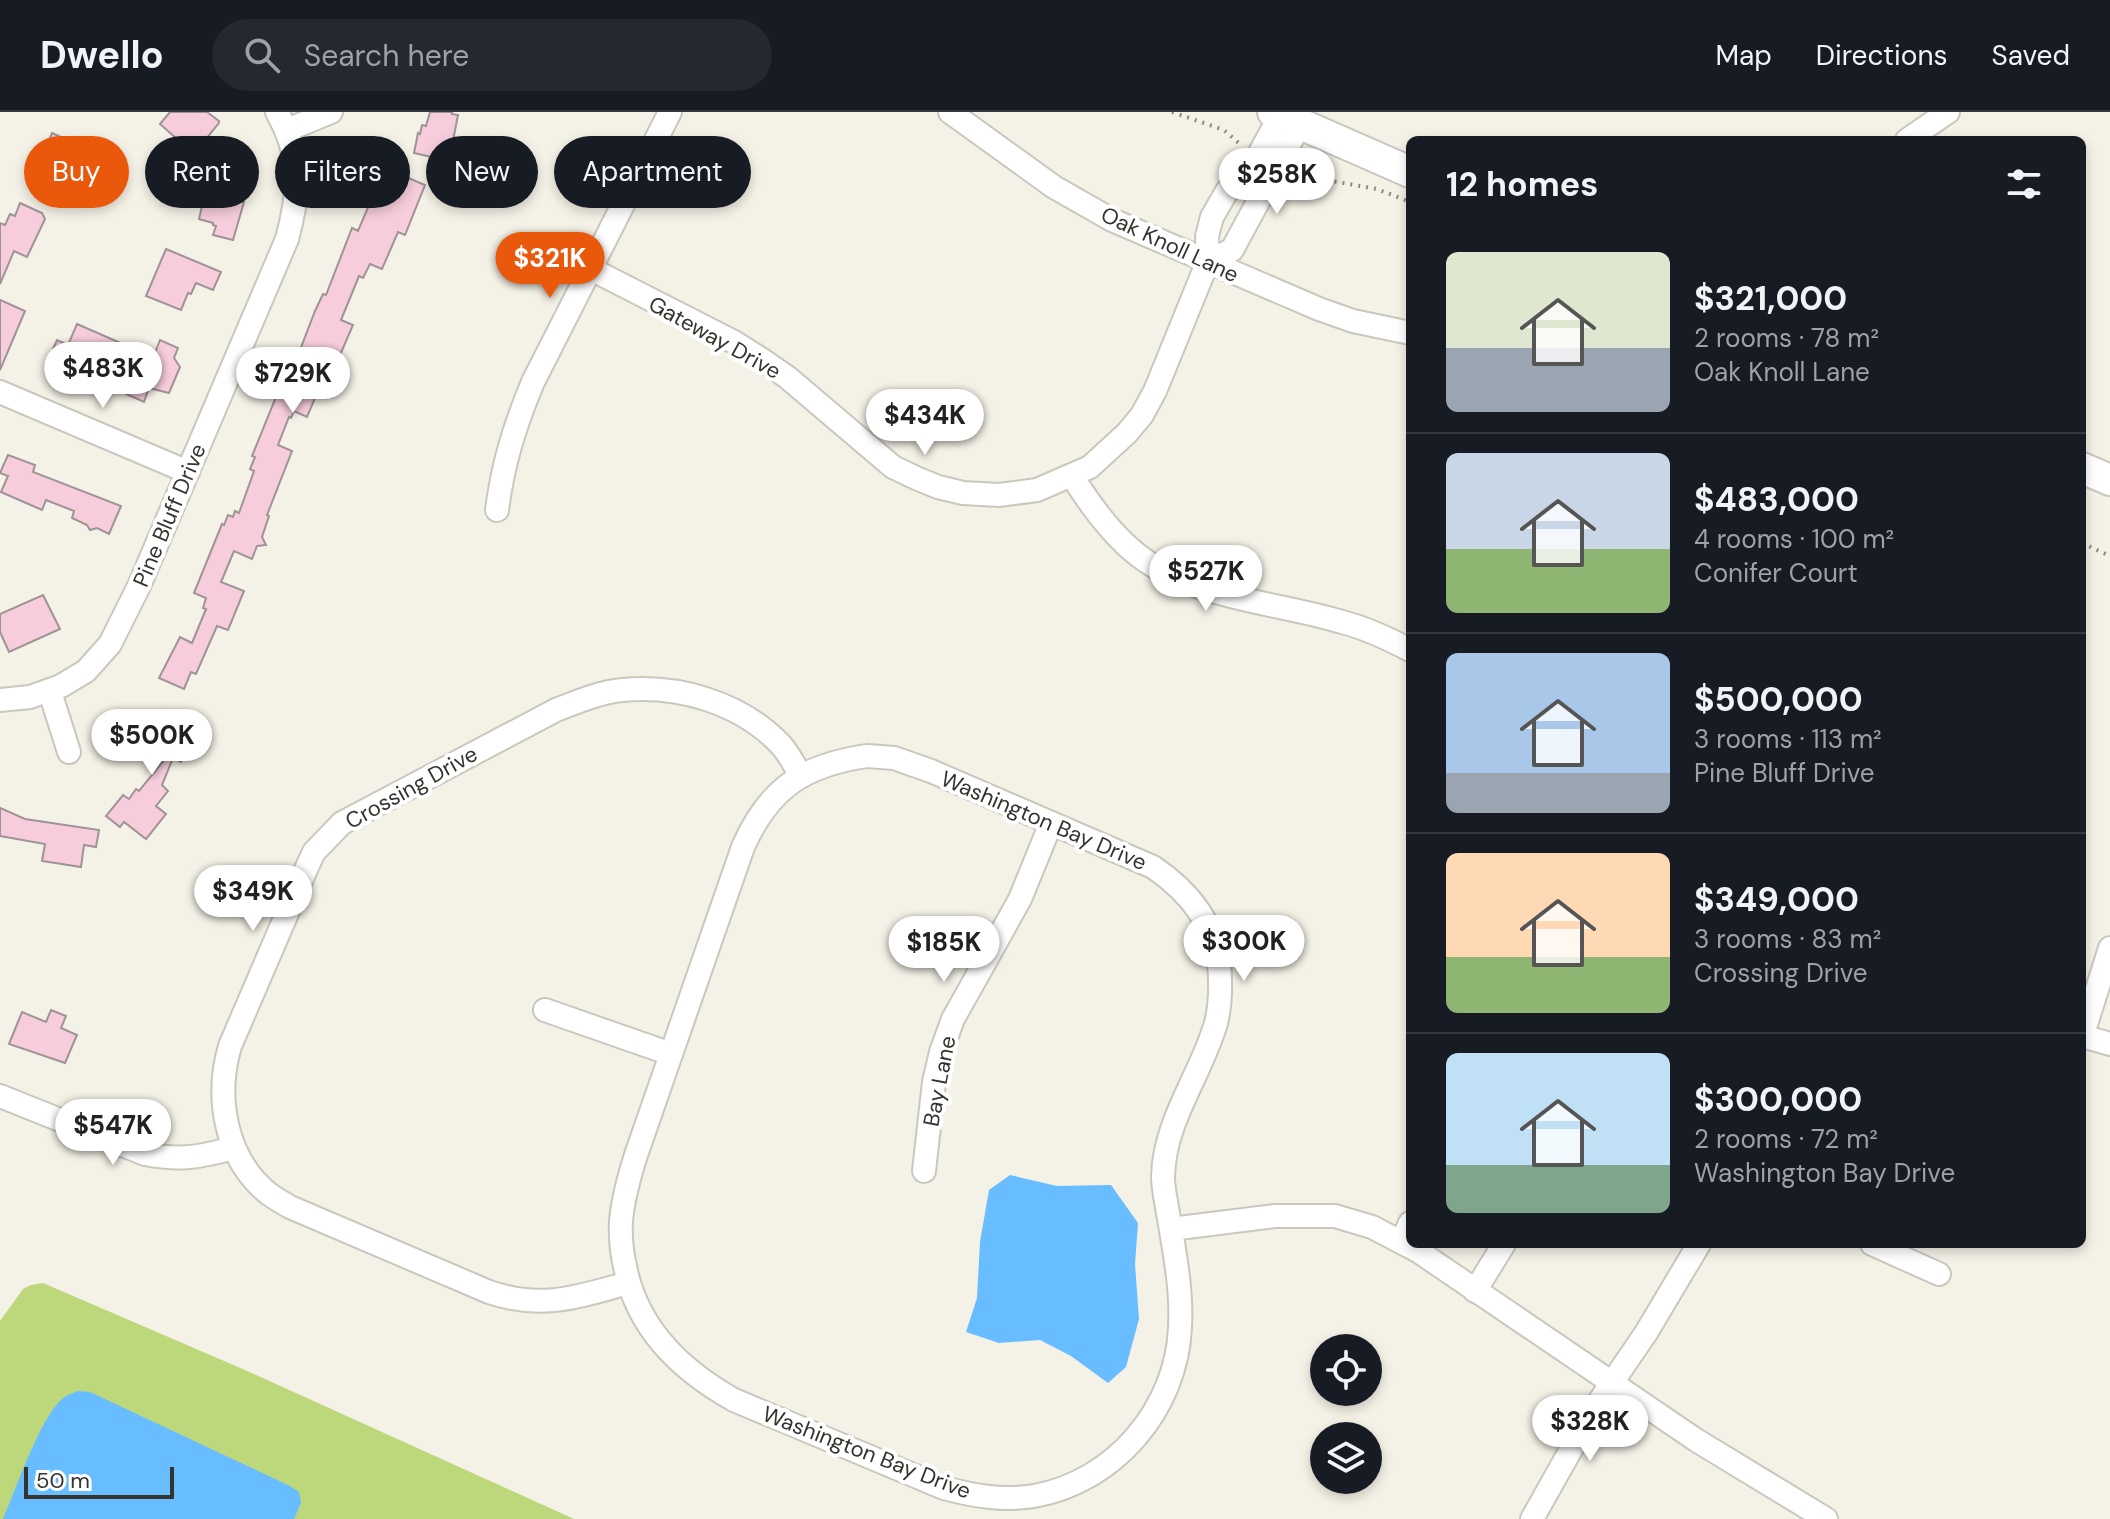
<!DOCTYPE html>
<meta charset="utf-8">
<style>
body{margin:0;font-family:"DM Sans",sans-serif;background:#242831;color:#f1f3f6;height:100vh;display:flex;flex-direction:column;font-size:30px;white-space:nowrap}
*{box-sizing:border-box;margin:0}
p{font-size:26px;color:#9ea1a6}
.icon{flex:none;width:44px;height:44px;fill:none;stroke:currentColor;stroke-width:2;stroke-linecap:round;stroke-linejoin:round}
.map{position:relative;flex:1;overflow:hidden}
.sheet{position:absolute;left:1406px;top:24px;width:680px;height:1112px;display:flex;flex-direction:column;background:#171b24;border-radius:12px;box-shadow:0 4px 12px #0003}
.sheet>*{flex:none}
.top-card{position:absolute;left:24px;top:24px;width:760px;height:72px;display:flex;gap:16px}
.controls{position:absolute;left:1310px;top:1222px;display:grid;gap:16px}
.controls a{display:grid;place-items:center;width:72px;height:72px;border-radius:50%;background:#171b24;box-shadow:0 4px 12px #0003;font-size:40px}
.scale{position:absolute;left:24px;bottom:20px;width:150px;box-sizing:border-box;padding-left:8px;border:4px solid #34332e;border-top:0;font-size:22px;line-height:28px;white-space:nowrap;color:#34332e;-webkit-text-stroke:6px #fff;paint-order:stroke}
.price{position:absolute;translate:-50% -68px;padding:0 18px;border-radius:28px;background:#fff;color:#222;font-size:26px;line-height:52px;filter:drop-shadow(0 2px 4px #0008)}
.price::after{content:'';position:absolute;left:50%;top:48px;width:24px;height:18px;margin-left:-12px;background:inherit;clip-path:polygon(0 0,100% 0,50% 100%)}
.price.selected{background:#ea580c;color:#fff}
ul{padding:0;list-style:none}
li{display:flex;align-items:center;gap:24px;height:200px;padding:0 40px}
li+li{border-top:2px solid #363941}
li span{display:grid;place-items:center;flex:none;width:224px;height:160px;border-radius:12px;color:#555}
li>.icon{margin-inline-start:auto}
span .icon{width:96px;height:96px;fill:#fffc;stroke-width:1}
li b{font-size:34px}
h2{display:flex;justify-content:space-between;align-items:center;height:96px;padding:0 40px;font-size:34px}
.pill{padding:0 28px;border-radius:36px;background:#171b24;box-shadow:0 4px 12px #0003;font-size:28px;line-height:72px}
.pill.selected{background:#ea580c;color:#fff}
header{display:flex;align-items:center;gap:48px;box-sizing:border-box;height:112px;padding:0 40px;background:#171b24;border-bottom:2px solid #363941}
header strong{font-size:38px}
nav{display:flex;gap:44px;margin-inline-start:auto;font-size:28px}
.search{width:560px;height:72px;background:#242831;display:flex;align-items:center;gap:20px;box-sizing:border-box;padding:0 28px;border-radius:44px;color:#9ea1a6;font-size:30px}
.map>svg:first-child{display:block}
.green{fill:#bdd87b}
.water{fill:#67bdff}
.building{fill:#f7cddb;stroke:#9e9396;stroke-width:2}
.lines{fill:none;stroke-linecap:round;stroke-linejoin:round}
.minor-casing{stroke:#cac7bd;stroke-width:26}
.secondary-casing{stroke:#cac7bd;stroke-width:34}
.path{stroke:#8c8b83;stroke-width:4;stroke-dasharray:2 6;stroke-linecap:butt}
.minor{stroke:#fff;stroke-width:22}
.secondary{stroke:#fff;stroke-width:30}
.labels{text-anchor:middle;stroke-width:8;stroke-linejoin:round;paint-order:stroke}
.street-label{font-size:22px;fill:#34332e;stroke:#fff}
</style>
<header>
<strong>Dwello</strong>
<div class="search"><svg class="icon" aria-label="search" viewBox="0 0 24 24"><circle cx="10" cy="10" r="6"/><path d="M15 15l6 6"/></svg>Search here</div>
<nav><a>Map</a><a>Directions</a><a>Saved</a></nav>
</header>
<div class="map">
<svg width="2110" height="1407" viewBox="0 0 2110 1407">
<rect width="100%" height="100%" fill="#f4f1e6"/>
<path class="green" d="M 43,1171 L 245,1258 L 574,1407 L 0,1407 L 0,1209 L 23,1177 L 31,1173 Z"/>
<g class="water">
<path d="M 1010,1063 L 1057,1074 L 1111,1073 L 1138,1111 L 1135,1152 L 1139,1207 L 1126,1255 L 1108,1271 L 1071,1244 L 1040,1228 L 999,1231 L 966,1220 L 977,1186 L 980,1130 L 989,1078 Z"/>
<path d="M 78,1279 L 90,1280 L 290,1374 L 299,1380 L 301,1391 L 294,1407 L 3,1407 C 15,1380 43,1297 66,1284 C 70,1282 74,1281 78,1279 Z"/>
</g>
<g class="building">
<path d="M 170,0 L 207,0 L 219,9 L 219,11 L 194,42 L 160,12 Z"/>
<path d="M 430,0 L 452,0 L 452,2 L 458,3 L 449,49 L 414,41 L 418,21 L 420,22 L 422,13 L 426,14 Z"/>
<path d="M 52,21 L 83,35 L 64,75 L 38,64 L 45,49 L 41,47 Z"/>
<path d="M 392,59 L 425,73 L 405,123 L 398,120 L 382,157 L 370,152 L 363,166 L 359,164 L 341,208 L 353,213 L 337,250 L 331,248 L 307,305 L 294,299 L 291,306 L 289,305 L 278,333 L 292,339 L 267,403 L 269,404 L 262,425 L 266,433 L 257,434 L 252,447 L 234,439 L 221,470 L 244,479 L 228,518 L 217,514 L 196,562 L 191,560 L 184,577 L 159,566 L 180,525 L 192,531 L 206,497 L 203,496 L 206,486 L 194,481 L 222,412 L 224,413 L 228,403 L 233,405 L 235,399 L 239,401 L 254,359 L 250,357 L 255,345 L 252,344 L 282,270 L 287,272 L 315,199 L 323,182 L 326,183 L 352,116 L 358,119 L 372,86 L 377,88 Z"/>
<path d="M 208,69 L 245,77 L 242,90 L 244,90 L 233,128 L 213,123 L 216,114 L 213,113 L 213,111 L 199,107 Z"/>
<path d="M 20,91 L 42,101 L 45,107 L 27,145 L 14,139 L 0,172 L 0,111 L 5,113 L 10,102 L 15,104 Z"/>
<path d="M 166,137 L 221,160 L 213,178 L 196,171 L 191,182 L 188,181 L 181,198 L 146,184 Z"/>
<path d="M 0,188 L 25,199 L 0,258 Z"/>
<path d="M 77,212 L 141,240 L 142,238 L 154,243 L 160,228 L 178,236 L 174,246 L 180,255 L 169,281 L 149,276 L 144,290 L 115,277 L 121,263 L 90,251 L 87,258 L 79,255 L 76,261 L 48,248 L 57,228 L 68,233 Z"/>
<path d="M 8,343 L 35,353 L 33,360 L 121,394 L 109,422 L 97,416 L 90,418 L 87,413 L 72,406 L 74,399 L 46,388 L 42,398 L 1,380 L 8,364 L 0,361 Z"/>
<path d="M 43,483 L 60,517 L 9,540 L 0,520 L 0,502 Z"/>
<path d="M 161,598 L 186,609 L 177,630 L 188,635 L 181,650 L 173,646 L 162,673 L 168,679 L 156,694 L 166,702 L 146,727 L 124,710 L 120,715 L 106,704 L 123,683 L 129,687 L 136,677 L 139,679 L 165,647 L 139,635 L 151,608 L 156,610 Z"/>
<path d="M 0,696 L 25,707 L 99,718 L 96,735 L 84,733 L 81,755 L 42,749 L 45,732 L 0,724 Z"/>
<path d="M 51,898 L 66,904 L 61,916 L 77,923 L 65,951 L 9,932 L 22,900 L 46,910 Z"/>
</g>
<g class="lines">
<defs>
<g id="minor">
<path d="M 950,0 L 1054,75 L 1112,108 L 1319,197 L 1353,209 L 1410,221"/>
<path d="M 287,18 L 331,0"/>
<path d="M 1907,28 L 1948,0"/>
<path d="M 1208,149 L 1232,138 L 1300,12"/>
<path d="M 591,157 L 734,230 L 761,247 L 787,265 L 893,355 L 916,366 L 938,375 L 963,381 L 999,383 L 1037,378 L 1090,355 L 1127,321 L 1142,303 L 1155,279 L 1208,149 L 1207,124 L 1212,105 L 1227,79 L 1249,61 L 1282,0"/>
<path d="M 0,280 L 188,360"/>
<path d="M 1072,364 C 1087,388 1104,412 1125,432 C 1182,487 1270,488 1342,510 C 1366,516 1389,527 1410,538"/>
<path d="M 497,398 C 503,351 515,313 533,270 L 670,0"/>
<path d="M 50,580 L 69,640"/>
<path d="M 0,588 L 30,585 L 61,574 L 86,559 L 110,532 L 139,474 L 287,127 C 300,80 302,44 277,0"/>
<path d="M 867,644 L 894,646 L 931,659 L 1153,755 C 1187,778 1213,809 1219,851 C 1221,872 1221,891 1216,911 C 1201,963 1164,1009 1163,1065 C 1163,1078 1167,1093 1169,1107 C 1175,1142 1182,1179 1180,1215 C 1177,1296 1115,1370 1034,1384 C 1003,1389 974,1384 944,1376 L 734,1288 C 682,1259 639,1219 626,1159 C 622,1143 620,1126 621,1109 C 623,1086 629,1065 636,1043 L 743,735 C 769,676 804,653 867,644 Z"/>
<path d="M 545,898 L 671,942"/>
<path d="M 2082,924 L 2110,932"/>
<path d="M 2082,925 L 2110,836"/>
<path d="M 0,984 L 145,1042 C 181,1049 199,1045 234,1036"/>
<path d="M 924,1059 L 934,970 L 941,940 L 953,907 L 1020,787 L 1051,711"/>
<path d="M 1171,1117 L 1275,1104 L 1335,1104 L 1372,1115 L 1418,1139 L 1696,1328 L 1826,1407"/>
<path d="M 1402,1129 L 1410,1111"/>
<path d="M 1872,1132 L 1939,1162"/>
<path d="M 628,1171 C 577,1185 542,1198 489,1180 L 290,1095 C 283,1091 276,1087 269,1082 C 225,1047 215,985 230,934 L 307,755 L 314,740 L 342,711 L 556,598 C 577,590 600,580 622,578 C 679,573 740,590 781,633 C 789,642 795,654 801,664"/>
<path d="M 1475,1179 L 1504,1132"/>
<path d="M 1532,1407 L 1592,1300 L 1646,1221 L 1699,1132"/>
</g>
<g id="secondary">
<path d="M 1273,0 L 1410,60"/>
<path d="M 2082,356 L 2110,368"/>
</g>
</defs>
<use href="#minor" class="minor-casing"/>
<use href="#secondary" class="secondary-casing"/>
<g class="path">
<path d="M 1172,0 L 1224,18 L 1241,33"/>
<path d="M 1296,59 L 1326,68 L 1377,77 L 1410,90"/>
<path d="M 2082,431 L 2110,444"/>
</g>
<use href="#minor" class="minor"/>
<use href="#secondary" class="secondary"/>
</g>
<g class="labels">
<g class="street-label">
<text transform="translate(1170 132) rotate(25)" y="8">Oak Knoll Lane</text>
<text transform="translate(715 225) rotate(29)" y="8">Gateway Drive</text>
<text transform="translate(169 403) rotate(-67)" y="8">Pine Bluff Drive</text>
<text transform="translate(411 675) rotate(-29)" y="8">Crossing Drive</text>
<text transform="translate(1044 708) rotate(23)" y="8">Washington Bay Drive</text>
<text transform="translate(939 969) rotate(-79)" y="8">Bay Lane</text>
<text transform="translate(867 1340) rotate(21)" y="8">Washington Bay Drive</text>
</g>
</g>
</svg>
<div class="controls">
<a><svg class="icon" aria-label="locate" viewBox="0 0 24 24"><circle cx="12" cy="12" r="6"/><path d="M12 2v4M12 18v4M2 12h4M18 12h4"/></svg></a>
<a><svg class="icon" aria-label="layers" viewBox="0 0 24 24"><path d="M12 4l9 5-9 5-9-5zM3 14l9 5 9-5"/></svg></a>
</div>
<div class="scale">50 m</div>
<b class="price" style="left:1277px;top:104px">$258K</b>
<b class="price selected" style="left:550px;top:188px">$321K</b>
<b class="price" style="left:103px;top:298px">$483K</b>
<b class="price" style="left:293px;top:303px">$729K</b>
<b class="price" style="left:925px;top:345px">$434K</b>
<b class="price" style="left:1206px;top:501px">$527K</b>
<b class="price" style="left:152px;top:665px">$500K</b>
<b class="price" style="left:253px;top:821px">$349K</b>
<b class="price" style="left:1244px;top:871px">$300K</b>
<b class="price" style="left:944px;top:872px">$185K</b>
<b class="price" style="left:113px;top:1055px">$547K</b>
<b class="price" style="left:1590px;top:1351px">$328K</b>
<div class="top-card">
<a class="pill selected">Buy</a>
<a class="pill">Rent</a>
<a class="pill">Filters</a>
<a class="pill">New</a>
<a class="pill">Apartment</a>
</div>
<section class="sheet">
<h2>12 homes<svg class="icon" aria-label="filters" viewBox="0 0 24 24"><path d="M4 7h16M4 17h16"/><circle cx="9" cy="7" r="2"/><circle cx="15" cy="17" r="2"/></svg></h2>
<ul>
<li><span style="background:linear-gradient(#dfe7d0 60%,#9aa5b1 0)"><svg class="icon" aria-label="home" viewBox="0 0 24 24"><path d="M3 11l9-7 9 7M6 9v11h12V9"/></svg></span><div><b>$321,000</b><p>2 rooms · 78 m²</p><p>Oak Knoll Lane</p></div></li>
<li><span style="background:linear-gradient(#c9d6e8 60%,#8fb573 0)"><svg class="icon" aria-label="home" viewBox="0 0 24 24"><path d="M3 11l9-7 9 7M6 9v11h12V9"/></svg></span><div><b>$483,000</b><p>4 rooms · 100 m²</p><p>Conifer Court</p></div></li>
<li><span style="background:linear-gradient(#a9c7e8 75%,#9aa5b1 0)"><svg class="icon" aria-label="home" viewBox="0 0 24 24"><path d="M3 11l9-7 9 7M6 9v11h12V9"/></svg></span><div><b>$500,000</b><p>3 rooms · 113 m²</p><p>Pine Bluff Drive</p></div></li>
<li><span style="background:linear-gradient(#ffd9b3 65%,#8fb573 0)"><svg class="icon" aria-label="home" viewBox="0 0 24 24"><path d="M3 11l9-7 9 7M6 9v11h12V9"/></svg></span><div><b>$349,000</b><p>3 rooms · 83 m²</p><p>Crossing Drive</p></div></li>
<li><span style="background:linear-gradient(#bfe0f5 70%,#7fa58c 0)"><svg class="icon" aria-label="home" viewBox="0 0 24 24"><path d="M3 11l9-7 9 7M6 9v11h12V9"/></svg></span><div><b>$300,000</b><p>2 rooms · 72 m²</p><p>Washington Bay Drive</p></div></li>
</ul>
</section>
</div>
